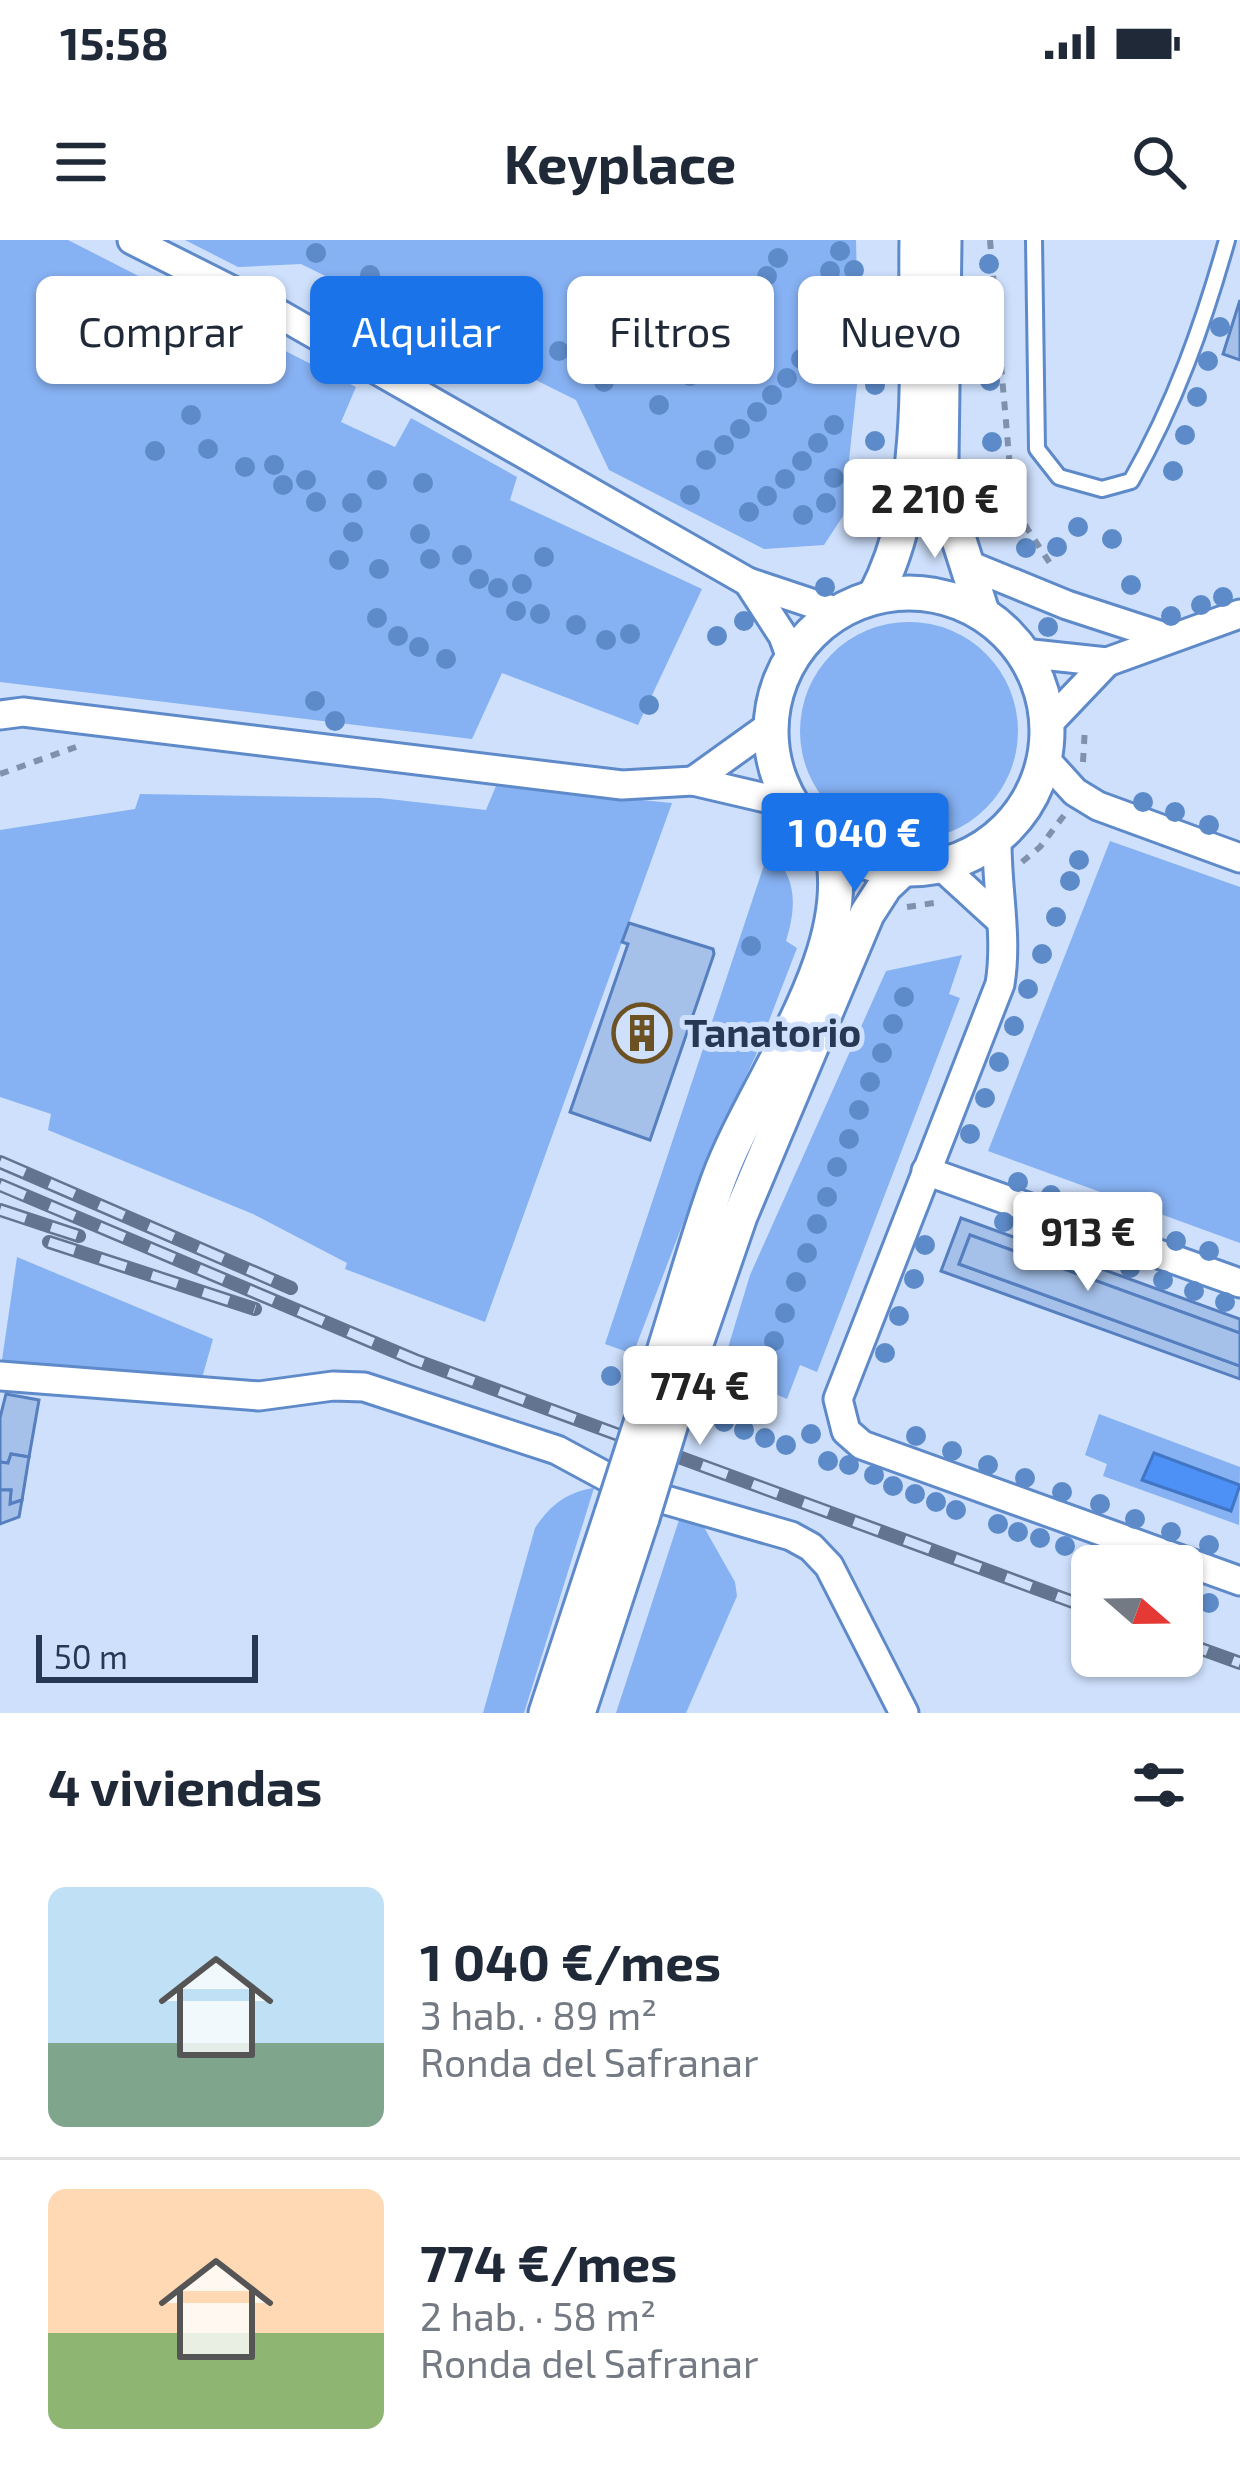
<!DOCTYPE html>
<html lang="es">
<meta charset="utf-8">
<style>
body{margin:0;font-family:"Exo 2",sans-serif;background:#f6f6f7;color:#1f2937;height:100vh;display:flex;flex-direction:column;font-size:45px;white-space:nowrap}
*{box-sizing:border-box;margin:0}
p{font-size:39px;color:#747a83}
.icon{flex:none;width:66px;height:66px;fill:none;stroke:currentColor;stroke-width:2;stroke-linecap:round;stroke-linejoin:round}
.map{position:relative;height:1473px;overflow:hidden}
.drawer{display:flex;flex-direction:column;background:#fff;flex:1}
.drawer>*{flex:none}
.guide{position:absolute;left:36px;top:36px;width:1170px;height:108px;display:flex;gap:24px}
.needle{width:78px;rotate:110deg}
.buttons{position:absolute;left:1071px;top:1305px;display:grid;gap:24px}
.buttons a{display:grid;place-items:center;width:132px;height:132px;border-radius:18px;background:#fff;box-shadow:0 3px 9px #0004;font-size:60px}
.scale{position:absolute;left:36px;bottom:30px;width:222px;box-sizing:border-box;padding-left:12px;border:6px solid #263853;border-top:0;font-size:33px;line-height:42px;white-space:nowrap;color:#263853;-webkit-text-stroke:9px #cee0fc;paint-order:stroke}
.price{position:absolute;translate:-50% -102px;padding:0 27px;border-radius:12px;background:#fff;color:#222;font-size:39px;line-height:78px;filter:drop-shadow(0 3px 6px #0008)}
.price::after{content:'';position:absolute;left:50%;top:72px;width:36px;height:27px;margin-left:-18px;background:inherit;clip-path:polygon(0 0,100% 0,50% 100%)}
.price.active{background:#1a73e8;color:#fff}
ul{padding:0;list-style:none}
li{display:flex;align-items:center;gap:36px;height:300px;padding:0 48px}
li+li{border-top:3px solid #e0e1e3}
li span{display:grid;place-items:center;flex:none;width:336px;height:240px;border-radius:18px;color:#555}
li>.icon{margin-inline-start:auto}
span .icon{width:144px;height:144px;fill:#fffc;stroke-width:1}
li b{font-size:51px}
h2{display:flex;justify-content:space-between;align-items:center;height:144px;padding:0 48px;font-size:51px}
.pill{padding:0 42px;border-radius:18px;background:#fff;box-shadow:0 3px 9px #0004;font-size:42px;line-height:108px}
.pill.active{background:#1a73e8;color:#fff}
.status{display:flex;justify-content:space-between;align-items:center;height:84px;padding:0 60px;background:#fff;direction:ltr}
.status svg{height:33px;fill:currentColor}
header{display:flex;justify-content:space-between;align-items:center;height:156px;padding:0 48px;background:#fff;font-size:54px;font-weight:700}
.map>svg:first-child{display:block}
.green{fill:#86b1f2}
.water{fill:#4d90f6;stroke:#4176c5;stroke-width:3}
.building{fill:#a5c1ea;stroke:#557fbf;stroke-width:3}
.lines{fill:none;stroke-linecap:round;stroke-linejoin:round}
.service-casing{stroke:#5f8aca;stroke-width:20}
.minor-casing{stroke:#5f8aca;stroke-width:33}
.tertiary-casing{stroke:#5f8aca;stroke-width:39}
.path{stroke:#7f91ac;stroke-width:6;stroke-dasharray:9 9;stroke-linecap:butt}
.service{stroke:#fff;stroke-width:14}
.minor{stroke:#fff;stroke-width:27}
.tertiary{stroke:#fff;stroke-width:33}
.rail-casing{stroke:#62748f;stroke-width:14}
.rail{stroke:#cee0fc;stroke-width:9;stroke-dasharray:27;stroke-linecap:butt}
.tertiary-bridge-casing{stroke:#5f8aca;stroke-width:39;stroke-linecap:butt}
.tertiary-bridge{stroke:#fff;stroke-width:33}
.tree{fill:#5d8bc9}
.labels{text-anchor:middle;stroke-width:10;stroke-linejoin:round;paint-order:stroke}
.poi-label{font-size:39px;font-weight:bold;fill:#263853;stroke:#cee0fc;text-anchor:start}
</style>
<div class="status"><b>15:58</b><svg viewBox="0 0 49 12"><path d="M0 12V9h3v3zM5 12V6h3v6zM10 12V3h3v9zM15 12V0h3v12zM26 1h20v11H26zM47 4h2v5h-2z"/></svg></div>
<header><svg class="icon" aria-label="menu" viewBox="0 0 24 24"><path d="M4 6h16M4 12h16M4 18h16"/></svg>Keyplace<svg class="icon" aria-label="search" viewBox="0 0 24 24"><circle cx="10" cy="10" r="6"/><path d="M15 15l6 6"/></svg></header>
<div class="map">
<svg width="1240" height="1473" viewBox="0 0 1240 1473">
<rect width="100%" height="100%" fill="#cee0fc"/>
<g class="green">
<path d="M 0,0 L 68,0 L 356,147 L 341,182 L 395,207 L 411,178 L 517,237 L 510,260 L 702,349 L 638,485 L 502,433 L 472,499 L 0,442 Z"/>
<path d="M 185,0 L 856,0 L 859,127 L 843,276 L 824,305 L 764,309 L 609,230 L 576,160 L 301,24 L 238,27 Z"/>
<circle cx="909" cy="491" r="109"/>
<path d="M 496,546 L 672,563 L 485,1082 L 345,1029 L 347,1023 L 253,974 L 48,890 L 51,874 L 0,857 L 0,590 L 135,569 L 140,554 L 380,558 L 486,570 Z"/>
<path d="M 1110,601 L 1240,647 L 1240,1003 L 988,911 Z"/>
<path d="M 769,610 C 797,637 797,665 786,701 L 797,708 L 755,817 L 711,910 L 633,1114 L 605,1104 Z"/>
<path d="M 962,715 L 949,754 L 960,758 L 817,1132 L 800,1125 L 787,1159 L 721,1131 L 750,1035 L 886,731 Z"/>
<path d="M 17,1017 L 213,1099 L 200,1145 L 1,1127 Z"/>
<path d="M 1099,1174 L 1240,1227 L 1239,1285 L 1103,1236 L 1107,1224 L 1085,1215 Z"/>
<path d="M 594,1248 L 524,1473 L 483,1473 L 535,1288 C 550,1265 567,1252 594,1248 Z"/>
<path d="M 680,1277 L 701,1282 L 735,1342 L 737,1356 L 686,1473 L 616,1473 Z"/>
</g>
<path class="water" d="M 1154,1213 L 1240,1245 L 1231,1271 L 1142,1240 Z"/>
<g class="building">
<path d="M 1240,60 L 1240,120 L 1223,114 Z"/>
<path d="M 629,683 L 713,709 L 714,714 L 650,900 L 570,872 L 628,704 L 622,702 Z"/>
<path d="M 961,978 L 1240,1079 L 1240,1093 L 970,995 L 959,1024 L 1240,1126 L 1240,1139 L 941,1031 Z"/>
<path d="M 970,995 L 1240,1093 L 1240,1126 L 959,1024 Z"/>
<path d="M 6,1154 L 39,1160 L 29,1217 L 11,1214 L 8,1223 L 0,1222 L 0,1178 Z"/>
<path d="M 11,1214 L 29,1217 L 22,1260 L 10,1264 L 11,1250 L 0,1250 L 0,1222 L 8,1223 Z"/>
<path d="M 0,1250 L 11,1250 L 10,1264 L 22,1260 L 19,1277 L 0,1284 Z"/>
</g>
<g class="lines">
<defs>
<path id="service" d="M 1034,0 L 1037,209 L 1059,237 L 1102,249 L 1131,241 C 1175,164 1203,85 1227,0"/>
<g id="minor">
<path d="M 132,0 L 281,75 L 748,342 L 838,372"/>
<path d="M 969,325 L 1067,365 L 1168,398"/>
<path d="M 748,342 L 783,396 L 791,418"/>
<path d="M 1023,413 L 1107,422 L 1240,374"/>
<path d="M 0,475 L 23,472 L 622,545 L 693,541 L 791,564"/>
<path d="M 1047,485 L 1107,422"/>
<path d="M 1044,518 L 1075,552 L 1098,566 L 1240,618"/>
<path d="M 693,541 L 771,485"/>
<path d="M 997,597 C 996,647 1008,695 1000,744 L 838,1159 L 846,1191 L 862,1205 L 1240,1341"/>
<path d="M 941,626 L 1000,680"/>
<path d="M 926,931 L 1240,1043"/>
<path d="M 0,1136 L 259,1156 L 333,1146 L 364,1147 L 557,1210 L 631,1250 L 791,1296 L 811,1307 L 829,1326 L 904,1473"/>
</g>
<g id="tertiary">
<path d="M 944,0 L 941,220 L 950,272 L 982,372"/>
<circle cx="909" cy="491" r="138"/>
<path d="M 875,356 C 930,252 915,115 917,0"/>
<path d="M 662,1118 C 681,1059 697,999 718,941 C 754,841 859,713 831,606"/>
<path d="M 691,1118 L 740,976 L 867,674 L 885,646 L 903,629"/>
<path d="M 546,1473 L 612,1273"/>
<path d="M 578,1473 L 642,1278"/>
</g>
</defs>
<use href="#service" class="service-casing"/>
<use href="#minor" class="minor-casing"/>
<use href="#tertiary" class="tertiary-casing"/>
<g class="path">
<path d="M 990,0 L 1012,250 L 1025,285 L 1053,328"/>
<path d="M 1083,522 L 1085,487"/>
<path d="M 0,534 L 76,507"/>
<path d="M 1022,622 L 1040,607 L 1065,574"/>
<path d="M 907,667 L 941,662"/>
</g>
<use href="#service" class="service"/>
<use href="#minor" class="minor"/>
<use href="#tertiary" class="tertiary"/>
<defs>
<g id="rail">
<path d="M 0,922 L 291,1048"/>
<path d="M 0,945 L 415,1120 L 1092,1369"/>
<path d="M 0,970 L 79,996"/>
<path d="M 49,1002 L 255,1069"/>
<path d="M 1182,1402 L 1240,1423"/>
</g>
</defs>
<use href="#rail" class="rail-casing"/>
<use href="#rail" class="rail"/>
<defs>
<g id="tertiary-bridge">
<path d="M 612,1273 L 662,1118"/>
<path d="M 642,1278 L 691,1118"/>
</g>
</defs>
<use href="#tertiary-bridge" class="tertiary-bridge-casing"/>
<use href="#tertiary-bridge" class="tertiary-bridge"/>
</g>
<g class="tree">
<circle cx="840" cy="11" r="10"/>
<circle cx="316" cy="13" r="10"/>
<circle cx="778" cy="18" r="10"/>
<circle cx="989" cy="24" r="10"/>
<circle cx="854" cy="30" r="10"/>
<circle cx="830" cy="31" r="10"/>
<circle cx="370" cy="35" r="10"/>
<circle cx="767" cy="36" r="10"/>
<circle cx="410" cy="52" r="10"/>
<circle cx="745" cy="72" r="10"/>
<circle cx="458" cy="75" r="10"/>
<circle cx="827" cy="82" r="10"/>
<circle cx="989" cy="83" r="10"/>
<circle cx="874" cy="85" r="10"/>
<circle cx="1220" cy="87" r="10"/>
<circle cx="732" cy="89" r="10"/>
<circle cx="814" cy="101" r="10"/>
<circle cx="518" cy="102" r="10"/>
<circle cx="559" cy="111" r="10"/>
<circle cx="801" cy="119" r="10"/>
<circle cx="705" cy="121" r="10"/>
<circle cx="1208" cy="121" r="10"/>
<circle cx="591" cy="125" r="10"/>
<circle cx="193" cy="134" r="10"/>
<circle cx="690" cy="136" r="10"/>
<circle cx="787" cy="138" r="10"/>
<circle cx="990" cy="141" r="10"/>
<circle cx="604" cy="142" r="10"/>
<circle cx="875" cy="145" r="10"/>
<circle cx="772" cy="155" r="10"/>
<circle cx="1197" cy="157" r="10"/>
<circle cx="659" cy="165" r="10"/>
<circle cx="757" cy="172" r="10"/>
<circle cx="191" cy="175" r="10"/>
<circle cx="834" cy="185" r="10"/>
<circle cx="740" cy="189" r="10"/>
<circle cx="1185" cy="195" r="10"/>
<circle cx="875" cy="201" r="10"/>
<circle cx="992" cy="202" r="10"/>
<circle cx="818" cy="203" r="10"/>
<circle cx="724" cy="205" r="10"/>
<circle cx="208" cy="209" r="10"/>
<circle cx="155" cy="211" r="10"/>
<circle cx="706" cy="220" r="10"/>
<circle cx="802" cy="221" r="10"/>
<circle cx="274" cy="225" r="10"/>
<circle cx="245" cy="227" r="10"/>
<circle cx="1173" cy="231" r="10"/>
<circle cx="834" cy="238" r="10"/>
<circle cx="785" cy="239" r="10"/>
<circle cx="306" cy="240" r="10"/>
<circle cx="377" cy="240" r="10"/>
<circle cx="423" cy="243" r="10"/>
<circle cx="283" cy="245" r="10"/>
<circle cx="690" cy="255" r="10"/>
<circle cx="767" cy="256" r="10"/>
<circle cx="1004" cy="257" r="10"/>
<circle cx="316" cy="262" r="10"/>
<circle cx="352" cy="263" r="10"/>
<circle cx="826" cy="263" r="10"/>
<circle cx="749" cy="272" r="10"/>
<circle cx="803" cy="275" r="10"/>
<circle cx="854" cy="278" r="10"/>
<circle cx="1078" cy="287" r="10"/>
<circle cx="353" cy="292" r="10"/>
<circle cx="420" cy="294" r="10"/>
<circle cx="1112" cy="299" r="10"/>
<circle cx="1057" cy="307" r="10"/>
<circle cx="1026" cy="308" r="10"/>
<circle cx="462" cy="315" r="10"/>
<circle cx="544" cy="317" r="10"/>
<circle cx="430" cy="319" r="10"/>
<circle cx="339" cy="320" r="10"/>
<circle cx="379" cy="329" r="10"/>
<circle cx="479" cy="339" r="10"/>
<circle cx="522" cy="344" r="10"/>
<circle cx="1131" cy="345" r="10"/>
<circle cx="825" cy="347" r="10"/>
<circle cx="498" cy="348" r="10"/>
<circle cx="1223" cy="357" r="10"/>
<circle cx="1201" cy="365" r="10"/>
<circle cx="516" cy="371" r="10"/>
<circle cx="540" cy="374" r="10"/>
<circle cx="1171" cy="376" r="10"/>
<circle cx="377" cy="378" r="10"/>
<circle cx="744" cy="381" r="10"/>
<circle cx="576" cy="385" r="10"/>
<circle cx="1048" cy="387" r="10"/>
<circle cx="630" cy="394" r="10"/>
<circle cx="398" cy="396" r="10"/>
<circle cx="717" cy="396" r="10"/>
<circle cx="606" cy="400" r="10"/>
<circle cx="419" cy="407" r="10"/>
<circle cx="446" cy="419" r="10"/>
<circle cx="315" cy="461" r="10"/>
<circle cx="649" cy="465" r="10"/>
<circle cx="335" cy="481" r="10"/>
<circle cx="1143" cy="562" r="10"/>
<circle cx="1175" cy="572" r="10"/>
<circle cx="1209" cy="585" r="10"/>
<circle cx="1079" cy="620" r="10"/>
<circle cx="1070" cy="641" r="10"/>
<circle cx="1056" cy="677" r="10"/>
<circle cx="751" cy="706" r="10"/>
<circle cx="1042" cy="714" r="10"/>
<circle cx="1028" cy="749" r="10"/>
<circle cx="904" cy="757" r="10"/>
<circle cx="893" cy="784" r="10"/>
<circle cx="1014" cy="786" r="10"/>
<circle cx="882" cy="813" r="10"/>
<circle cx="999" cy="822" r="10"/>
<circle cx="870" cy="842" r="10"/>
<circle cx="985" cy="858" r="10"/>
<circle cx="859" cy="870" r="10"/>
<circle cx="970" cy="894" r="10"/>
<circle cx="849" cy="899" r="10"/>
<circle cx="837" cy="927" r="10"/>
<circle cx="1018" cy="942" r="10"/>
<circle cx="1051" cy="955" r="10"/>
<circle cx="827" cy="957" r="10"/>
<circle cx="1081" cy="967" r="10"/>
<circle cx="1113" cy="978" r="10"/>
<circle cx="1004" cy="982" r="10"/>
<circle cx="817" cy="984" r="10"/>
<circle cx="1145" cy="988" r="10"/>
<circle cx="1035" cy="994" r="10"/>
<circle cx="1176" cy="1001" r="10"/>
<circle cx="925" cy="1005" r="10"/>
<circle cx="1068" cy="1005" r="10"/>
<circle cx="1209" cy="1011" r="10"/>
<circle cx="807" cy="1013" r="10"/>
<circle cx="1100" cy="1017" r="10"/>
<circle cx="1130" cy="1028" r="10"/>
<circle cx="914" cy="1039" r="10"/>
<circle cx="1163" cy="1040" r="10"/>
<circle cx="796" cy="1042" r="10"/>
<circle cx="1194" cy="1051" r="10"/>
<circle cx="1225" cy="1062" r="10"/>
<circle cx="785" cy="1073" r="10"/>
<circle cx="899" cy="1076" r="10"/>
<circle cx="774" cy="1101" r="10"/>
<circle cx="885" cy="1113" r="10"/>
<circle cx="763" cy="1128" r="10"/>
<circle cx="611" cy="1136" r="10"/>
<circle cx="724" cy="1182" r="10"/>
<circle cx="744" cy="1190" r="10"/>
<circle cx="811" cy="1194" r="10"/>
<circle cx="916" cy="1196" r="10"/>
<circle cx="765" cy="1198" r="10"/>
<circle cx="786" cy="1205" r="10"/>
<circle cx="952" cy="1211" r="10"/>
<circle cx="828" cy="1221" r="10"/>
<circle cx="849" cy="1225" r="10"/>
<circle cx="988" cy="1225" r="10"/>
<circle cx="874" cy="1235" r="10"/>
<circle cx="1025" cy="1238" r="10"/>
<circle cx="893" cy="1246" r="10"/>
<circle cx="1062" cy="1252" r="10"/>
<circle cx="915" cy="1254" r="10"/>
<circle cx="936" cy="1262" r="10"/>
<circle cx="1100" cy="1264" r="10"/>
<circle cx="956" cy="1270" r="10"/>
<circle cx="1135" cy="1279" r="10"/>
<circle cx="998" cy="1284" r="10"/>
<circle cx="1018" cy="1292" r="10"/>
<circle cx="1171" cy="1292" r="10"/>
<circle cx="1040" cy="1298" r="10"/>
<circle cx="1209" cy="1305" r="10"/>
<circle cx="1065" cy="1306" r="10"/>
<circle cx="1085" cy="1317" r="10"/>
<circle cx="1209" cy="1363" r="10"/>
</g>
<defs>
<symbol id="building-ring" viewBox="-11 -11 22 22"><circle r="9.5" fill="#cee0fc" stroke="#6c5123" stroke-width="1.5"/><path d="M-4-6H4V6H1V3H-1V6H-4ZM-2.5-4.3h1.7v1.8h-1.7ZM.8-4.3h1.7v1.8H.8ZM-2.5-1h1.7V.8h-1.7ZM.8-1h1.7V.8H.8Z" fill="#6c5123"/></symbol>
</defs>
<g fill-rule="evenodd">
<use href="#building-ring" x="609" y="760" width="66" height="66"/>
</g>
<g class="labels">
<g class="poi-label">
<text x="684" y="807">Tanatorio</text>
</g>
</g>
</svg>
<div class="buttons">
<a><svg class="needle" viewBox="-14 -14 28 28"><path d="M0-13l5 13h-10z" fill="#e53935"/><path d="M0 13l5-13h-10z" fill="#747a83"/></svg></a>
</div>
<div class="scale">50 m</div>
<b class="price" style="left:935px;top:321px">2 210 €</b>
<b class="price active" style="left:855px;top:655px">1 040 €</b>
<b class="price" style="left:1088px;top:1054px">913 €</b>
<b class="price" style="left:700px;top:1208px">774 €</b>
<div class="guide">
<a class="pill">Comprar</a>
<a class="pill active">Alquilar</a>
<a class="pill">Filtros</a>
<a class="pill">Nuevo</a>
</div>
</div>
<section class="drawer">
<h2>4 viviendas<svg class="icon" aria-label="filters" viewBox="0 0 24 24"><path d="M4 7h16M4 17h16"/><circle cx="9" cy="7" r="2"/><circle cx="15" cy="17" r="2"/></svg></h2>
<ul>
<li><span style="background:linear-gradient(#bfe0f5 65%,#7fa58c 0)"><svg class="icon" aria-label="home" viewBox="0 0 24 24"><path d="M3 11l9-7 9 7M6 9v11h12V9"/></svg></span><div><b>1 040 €/mes</b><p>3 hab. · 89 m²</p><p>Ronda del Safranar</p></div></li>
<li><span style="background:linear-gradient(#ffd9b3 60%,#8fb573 0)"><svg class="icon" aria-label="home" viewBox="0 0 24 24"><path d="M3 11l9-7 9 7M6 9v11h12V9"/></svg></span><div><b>774 €/mes</b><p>2 hab. · 58 m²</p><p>Ronda del Safranar</p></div></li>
</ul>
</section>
